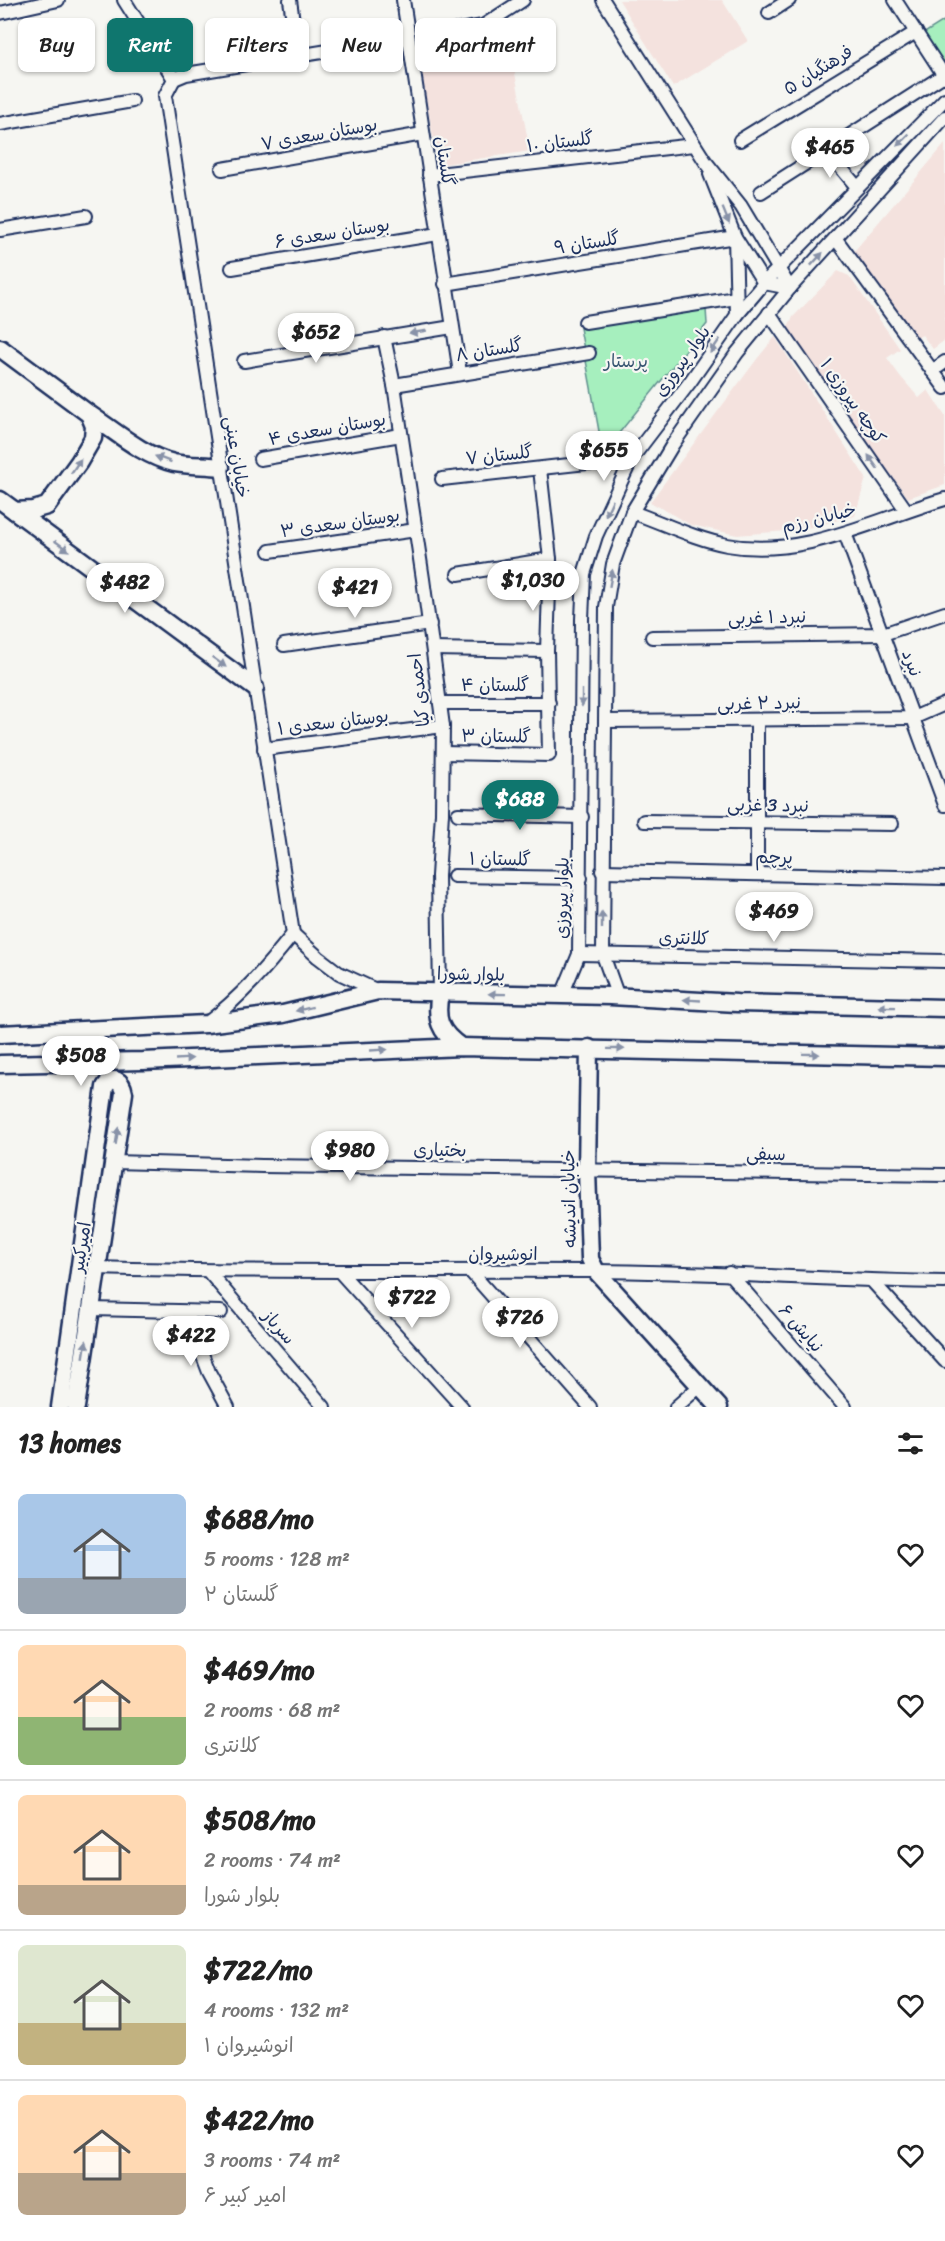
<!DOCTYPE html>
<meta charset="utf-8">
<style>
body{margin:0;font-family:Sriracha,"Playpen Sans Arabic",sans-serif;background:#f2f2f2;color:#222;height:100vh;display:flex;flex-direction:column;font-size:22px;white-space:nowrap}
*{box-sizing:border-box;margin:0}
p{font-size:20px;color:#767676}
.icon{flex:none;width:33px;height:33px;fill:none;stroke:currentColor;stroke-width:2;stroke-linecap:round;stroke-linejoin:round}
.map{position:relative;height:1407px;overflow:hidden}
.drawer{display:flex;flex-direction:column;background:#fff;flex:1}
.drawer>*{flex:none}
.hud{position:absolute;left:18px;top:18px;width:600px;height:54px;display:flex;gap:12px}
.price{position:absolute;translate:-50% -51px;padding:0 14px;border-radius:21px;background:#fff;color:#222;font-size:20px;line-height:39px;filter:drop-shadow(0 2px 3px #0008)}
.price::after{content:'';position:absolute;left:50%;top:36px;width:18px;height:14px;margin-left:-9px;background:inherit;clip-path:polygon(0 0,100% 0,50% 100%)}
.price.active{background:#0f766e;color:#fff}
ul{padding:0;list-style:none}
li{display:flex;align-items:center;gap:18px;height:150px;padding:0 18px}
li+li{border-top:2px solid #e0e0e0}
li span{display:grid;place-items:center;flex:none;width:168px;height:120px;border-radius:9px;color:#555}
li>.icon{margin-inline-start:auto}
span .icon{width:72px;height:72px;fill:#fffc;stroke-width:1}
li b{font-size:26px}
h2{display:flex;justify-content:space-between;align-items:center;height:72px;padding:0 18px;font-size:26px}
.tag{padding:0 21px;border-radius:9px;background:#fff;box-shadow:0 2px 4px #0004;font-size:21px;line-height:54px}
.tag.active{background:#0f766e;color:#fff}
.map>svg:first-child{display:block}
.built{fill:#f4e2de}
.green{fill:#a6efbe;stroke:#608f8e;stroke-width:1.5}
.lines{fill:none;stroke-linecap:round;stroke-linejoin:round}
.minor-casing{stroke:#1b2f5e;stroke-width:16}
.major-casing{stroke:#1b2f5e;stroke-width:21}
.minor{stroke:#f6f6f2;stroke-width:12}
.major{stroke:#f6f6f2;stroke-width:16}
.oneway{fill:#8892a8}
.labels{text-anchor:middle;stroke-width:4.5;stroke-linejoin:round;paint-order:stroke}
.street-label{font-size:18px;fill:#1b2f5e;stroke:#f6f6f2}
.park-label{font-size:18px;fill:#375571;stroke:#f6f6f2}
</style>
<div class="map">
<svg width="945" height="1407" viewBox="0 0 945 1407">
<rect width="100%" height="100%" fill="#f6f6f2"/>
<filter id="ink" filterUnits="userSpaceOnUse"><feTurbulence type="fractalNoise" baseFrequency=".0167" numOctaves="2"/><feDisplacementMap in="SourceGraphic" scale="12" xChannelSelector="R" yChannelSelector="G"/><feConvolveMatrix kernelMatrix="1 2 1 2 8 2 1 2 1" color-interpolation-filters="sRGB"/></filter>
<g filter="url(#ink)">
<g class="built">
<path d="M 619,0 L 722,0 L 748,41 L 673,87 Z"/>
<path d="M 508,37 L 530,151 L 438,165 L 418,54 L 419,45 Z"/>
<path d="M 945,144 L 945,340 L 933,349 L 922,335 L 912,341 L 850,256 Z"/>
<path d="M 838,271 L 849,276 L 900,349 L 887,358 L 900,376 L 919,398 L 928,390 L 945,416 L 945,485 L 908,498 L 786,330 L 793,317 Z"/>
<path d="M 775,337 L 866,478 L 855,516 L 799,530 L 737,535 L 691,525 L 650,502 L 757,359 Z"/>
</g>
<g class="green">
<path d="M 945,20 L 945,65 L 936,76 L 915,39 Z"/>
<path d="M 706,309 L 707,324 L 603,453 L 580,328 Z"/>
</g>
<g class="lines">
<defs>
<g id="minor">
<path d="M 124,0 L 174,79"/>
<path d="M 290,0 L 298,56"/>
<path d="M 403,0 L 460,373"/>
<path d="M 603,0 L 705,161 L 741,206 L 790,288"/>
<path d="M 895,0 L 945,77"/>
<path d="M 0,13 L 58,0"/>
<path d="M 769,13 L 789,0"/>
<path d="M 424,36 L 483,26 L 523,0"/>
<path d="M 174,79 L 165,96 L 293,934"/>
<path d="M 174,79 L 186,74 L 408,38"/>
<path d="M 0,124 L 132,101"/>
<path d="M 740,140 L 916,32"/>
<path d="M 827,151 L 857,187"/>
<path d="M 222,169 L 423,134"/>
<path d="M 710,174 L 735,237 L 764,283 L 790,288"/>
<path d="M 429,175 L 694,145"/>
<path d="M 761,192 L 944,75"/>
<path d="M 0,230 L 86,216"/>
<path d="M 836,239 L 945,388"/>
<path d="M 232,268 L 438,234"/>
<path d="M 445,284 L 735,237 L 737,315"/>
<path d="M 769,313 L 906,510"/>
<path d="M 585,322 L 736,298"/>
<path d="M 384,337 L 394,385 L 423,579 L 443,726 L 442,813 L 438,876 L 440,993"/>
<path d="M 244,361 L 452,327"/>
<path d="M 932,371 L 945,362"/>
<path d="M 394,385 L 589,353"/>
<path d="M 260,459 L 401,435"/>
<path d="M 442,479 L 632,458"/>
<path d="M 632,512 C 663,523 695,539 727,545 C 803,559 875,519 945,499"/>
<path d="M 845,533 L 945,805"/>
<path d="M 270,551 L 416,530"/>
<path d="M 458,574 L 550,559"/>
<path d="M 652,637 L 883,634 L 945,613"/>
<path d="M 284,645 L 430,624"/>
<path d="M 433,649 L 547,651"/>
<path d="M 440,703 L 549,703"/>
<path d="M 606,721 L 913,718 L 945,704"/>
<path d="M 757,721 L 757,874"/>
<path d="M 264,749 L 443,726"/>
<path d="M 443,753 L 549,755 L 547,651 L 550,559 L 540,469"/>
<path d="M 458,814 L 582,817"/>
<path d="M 644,821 L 892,824"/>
<path d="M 602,871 L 945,878"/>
<path d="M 454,876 L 581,878"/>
<path d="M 293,934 L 318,957 L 339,973 L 378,991"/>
<path d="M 579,954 L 945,961"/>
<path d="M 562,995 L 579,954 L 582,619 L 584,574 L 596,536 L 632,458 L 690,382 L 737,315 L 764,283 L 945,99"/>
<path d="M 618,997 L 603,955 L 606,607 L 613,564 L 632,512 L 673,444 L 737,353 L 790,288 L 945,117"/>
<path d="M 207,1023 C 241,997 266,968 293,934"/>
<path d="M 113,1162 L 262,1166 L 945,1175"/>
<path d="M 97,1268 C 264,1273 430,1270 596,1271 C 713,1272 829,1280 945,1282"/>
<path d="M 208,1271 L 324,1407"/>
<path d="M 339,1271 L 462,1407"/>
<path d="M 471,1272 L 590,1407"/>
<path d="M 729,1273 L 845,1407"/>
<path d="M 872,1281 L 945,1361"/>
<path d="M 91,1309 L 221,1312"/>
<path d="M 186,1312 L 209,1372 L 228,1407"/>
<path d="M 676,1407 L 700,1386"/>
</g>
<g id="major">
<path d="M 0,348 L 89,414 L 94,426 L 93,438 L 79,462 L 47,506 L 33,510 L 15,511 L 0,500"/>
<path d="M 89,414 C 115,431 143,456 174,463 C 189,466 206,465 221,467"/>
<path d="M 15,511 L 255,688"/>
<path d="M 440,993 C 435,1019 439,1032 461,1047"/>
<path d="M 0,1034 L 206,1024 L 283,1014 L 378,991 L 611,996 L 737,1003 L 945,1008"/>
<path d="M 589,1048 L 587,1170 L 590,1259 L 596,1271 L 719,1407"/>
<path d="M 0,1064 L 143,1061 L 461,1047 L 945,1057"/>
<path d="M 60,1407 L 105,1087 C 113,1074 122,1081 124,1093 L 76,1407"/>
</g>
</defs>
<use href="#minor" class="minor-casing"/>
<use href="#major" class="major-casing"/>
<use href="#minor" class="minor"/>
<use href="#major" class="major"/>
</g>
<defs><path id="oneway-solid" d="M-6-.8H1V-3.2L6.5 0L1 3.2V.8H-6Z" transform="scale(1.5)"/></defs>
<g class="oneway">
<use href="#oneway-solid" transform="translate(903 140) rotate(135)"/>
<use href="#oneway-solid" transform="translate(726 216) rotate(68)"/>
<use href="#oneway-solid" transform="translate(817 259) rotate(-47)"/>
<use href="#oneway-solid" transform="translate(418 332) rotate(171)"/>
<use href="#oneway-solid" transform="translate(715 346) rotate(125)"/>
<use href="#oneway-solid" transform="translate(163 459) rotate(-160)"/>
<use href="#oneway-solid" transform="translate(873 462) rotate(-125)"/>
<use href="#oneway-solid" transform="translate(76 466) rotate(-56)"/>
<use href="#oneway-solid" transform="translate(609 508) rotate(115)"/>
<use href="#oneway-solid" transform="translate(62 546) rotate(36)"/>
<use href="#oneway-solid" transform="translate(611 578) rotate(-80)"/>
<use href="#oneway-solid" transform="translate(219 662) rotate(36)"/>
<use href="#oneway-solid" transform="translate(582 698) rotate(90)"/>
<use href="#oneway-solid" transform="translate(602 920) rotate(-90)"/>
<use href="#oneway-solid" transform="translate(497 994) rotate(-179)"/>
<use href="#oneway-solid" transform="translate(692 1000) rotate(-177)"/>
<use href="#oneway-solid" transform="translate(887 1007) rotate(-179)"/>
<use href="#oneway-solid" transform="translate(304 1009) rotate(166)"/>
<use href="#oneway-solid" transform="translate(616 1049) rotate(1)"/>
<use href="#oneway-solid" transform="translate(379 1050) rotate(-3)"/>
<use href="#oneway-solid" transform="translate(811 1054) rotate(1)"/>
<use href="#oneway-solid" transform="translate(184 1059) rotate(-3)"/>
<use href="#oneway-solid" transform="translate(117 1136) rotate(-81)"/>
<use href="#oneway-solid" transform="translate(85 1349) rotate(-81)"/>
</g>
</g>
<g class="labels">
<g class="street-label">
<text transform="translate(818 70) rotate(-32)" y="6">فرهنگیان ۵</text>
<text transform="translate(319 134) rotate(-10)" y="6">بوستان سعدی ۷</text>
<text transform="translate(560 142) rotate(-7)" y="6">گلستان ۱۰</text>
<text transform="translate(445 161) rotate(82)" y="6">گلستان</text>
<text transform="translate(332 233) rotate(-9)" y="6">بوستان سعدی ۶</text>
<text transform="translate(587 243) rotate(-9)" y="6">گلستان ۹</text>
<text transform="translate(489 350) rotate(-9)" y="6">گلستان ۸</text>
<text transform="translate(682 361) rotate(-54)" y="6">بلوار پیروزی</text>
<text transform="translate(853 401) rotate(55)" y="6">کوچه پیروزی ۱</text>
<text transform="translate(327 429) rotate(-10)" y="6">بوستان سعدی ۴</text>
<text transform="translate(499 455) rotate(-6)" y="6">گلستان ۷</text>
<text transform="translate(237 457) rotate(81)" y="6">خیابان عینی</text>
<text transform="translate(819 518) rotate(-14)" y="6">خیابان رزم</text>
<text transform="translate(340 523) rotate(-8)" y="6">بوستان سعدی ۳</text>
<text transform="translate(767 617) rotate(-1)" y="6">نبرد ۱ غربی</text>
<text transform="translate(912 663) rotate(70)" y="6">نبرد</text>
<text x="495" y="691">گلستان ۴</text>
<text transform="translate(419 690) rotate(-97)" y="6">احمدی کیا</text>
<text transform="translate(759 703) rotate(-1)" y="6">نبرد ۲ غربی</text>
<text transform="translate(333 722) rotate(-7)" y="6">بوستان سعدی ۱</text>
<text transform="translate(496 736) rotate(1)" y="6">گلستان ۳</text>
<text transform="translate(768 805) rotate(1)" y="6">نبرد 3 غربی</text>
<text transform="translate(774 857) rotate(1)" y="6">پرچم</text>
<text transform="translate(500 859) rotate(1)" y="6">گلستان ۱</text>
<text transform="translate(562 898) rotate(-89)" y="6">بلوار پیروزی</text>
<text transform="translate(684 938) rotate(1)" y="6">کلانتری</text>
<text transform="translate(471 974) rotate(1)" y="6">بلوار شورا</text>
<text transform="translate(440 1150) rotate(1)" y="6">بختیاری</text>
<text transform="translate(766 1154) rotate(1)" y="6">سیفی</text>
<text transform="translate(569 1199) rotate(-91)" y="6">خیابان اندیشه</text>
<text transform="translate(81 1247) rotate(-81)" y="6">امیرکبیر</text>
<text x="503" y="1260">انوشیروان</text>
<text transform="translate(279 1327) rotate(49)" y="6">سرباز</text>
<text transform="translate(801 1328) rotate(49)" y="6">نیایش ۶</text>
</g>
<g class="park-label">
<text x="626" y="367">پرستار</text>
</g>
</g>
</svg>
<b class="price" style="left:830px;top:179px">$465</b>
<b class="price" style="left:316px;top:364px">$652</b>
<b class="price" style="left:604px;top:482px">$655</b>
<b class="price" style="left:533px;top:612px">$1,030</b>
<b class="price" style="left:125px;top:614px">$482</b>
<b class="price" style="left:355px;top:619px">$421</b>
<b class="price active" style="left:520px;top:831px">$688</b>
<b class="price" style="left:774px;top:943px">$469</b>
<b class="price" style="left:81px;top:1087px">$508</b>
<b class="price" style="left:350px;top:1182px">$980</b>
<b class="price" style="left:412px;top:1329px">$722</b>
<b class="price" style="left:520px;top:1349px">$726</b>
<b class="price" style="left:191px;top:1367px">$422</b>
<div class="hud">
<a class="tag">Buy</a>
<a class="tag active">Rent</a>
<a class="tag">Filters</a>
<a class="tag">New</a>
<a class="tag">Apartment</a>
</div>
</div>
<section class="drawer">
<h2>13 homes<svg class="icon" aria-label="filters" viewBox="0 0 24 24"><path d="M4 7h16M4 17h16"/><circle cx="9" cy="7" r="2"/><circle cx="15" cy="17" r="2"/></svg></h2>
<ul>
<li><span style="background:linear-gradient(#a9c7e8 70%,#9aa5b1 0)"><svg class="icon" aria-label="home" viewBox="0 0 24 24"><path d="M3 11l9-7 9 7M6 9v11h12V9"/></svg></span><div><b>$688/mo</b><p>5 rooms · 128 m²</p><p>گلستان ۲</p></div><svg class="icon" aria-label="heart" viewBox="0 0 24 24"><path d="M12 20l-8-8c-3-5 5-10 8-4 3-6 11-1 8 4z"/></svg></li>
<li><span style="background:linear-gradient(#ffd9b3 60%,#8fb573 0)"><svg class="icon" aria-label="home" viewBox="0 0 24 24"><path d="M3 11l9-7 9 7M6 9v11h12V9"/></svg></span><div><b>$469/mo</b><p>2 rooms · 68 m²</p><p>کلانتری</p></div><svg class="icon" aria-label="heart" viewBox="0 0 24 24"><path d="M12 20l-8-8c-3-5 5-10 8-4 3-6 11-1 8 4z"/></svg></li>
<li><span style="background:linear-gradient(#ffd9b3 75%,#b9a48a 0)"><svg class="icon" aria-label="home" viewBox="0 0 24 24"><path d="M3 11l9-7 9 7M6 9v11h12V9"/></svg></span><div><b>$508/mo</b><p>2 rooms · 74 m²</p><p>بلوار شورا</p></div><svg class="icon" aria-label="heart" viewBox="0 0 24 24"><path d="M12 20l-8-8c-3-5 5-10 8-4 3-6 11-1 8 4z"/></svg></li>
<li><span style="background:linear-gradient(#dfe7d0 65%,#c2b280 0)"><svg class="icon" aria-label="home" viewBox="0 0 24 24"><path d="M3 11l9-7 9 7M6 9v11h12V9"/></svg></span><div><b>$722/mo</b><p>4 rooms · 132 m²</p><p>انوشیروان ۱</p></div><svg class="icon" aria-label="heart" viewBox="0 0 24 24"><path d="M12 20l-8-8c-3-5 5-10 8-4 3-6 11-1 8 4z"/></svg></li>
<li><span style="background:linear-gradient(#ffd9b3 65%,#b9a48a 0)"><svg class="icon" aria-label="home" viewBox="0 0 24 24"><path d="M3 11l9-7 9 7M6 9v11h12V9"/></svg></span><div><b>$422/mo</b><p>3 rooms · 74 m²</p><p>امیر کبیر ۶</p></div><svg class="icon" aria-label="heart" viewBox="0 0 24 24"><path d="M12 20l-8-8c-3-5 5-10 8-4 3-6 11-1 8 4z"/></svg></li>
</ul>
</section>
